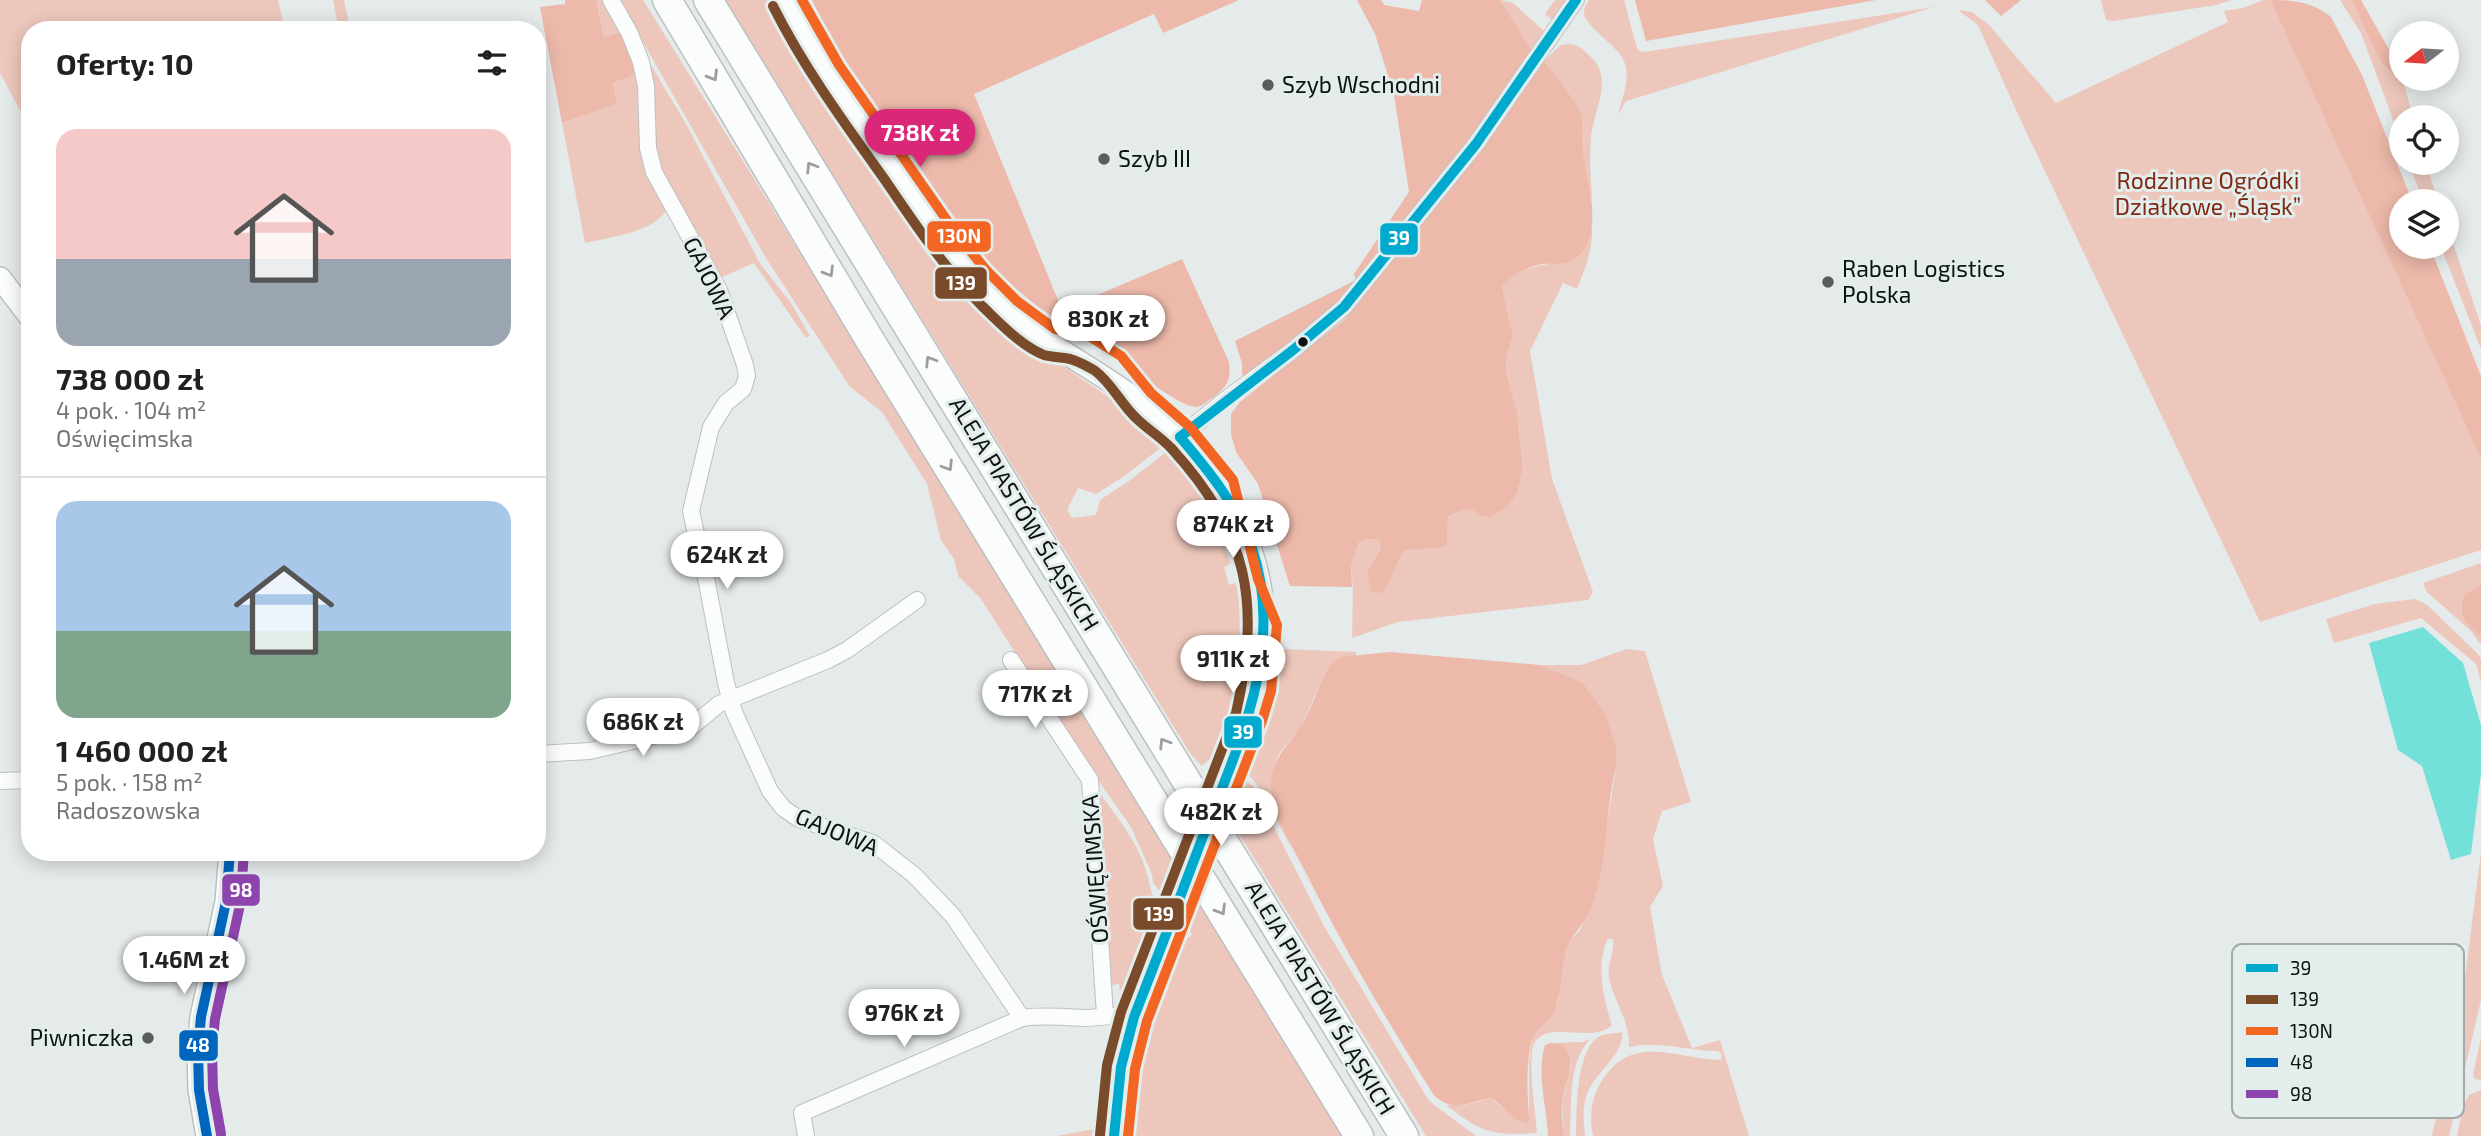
<!DOCTYPE html>
<html lang="pl">
<meta charset="utf-8">
<style>
body{margin:0;font-family:"Exo 2",sans-serif;background:#f2f2f2;color:#202124;height:100vh;display:flex;flex-direction:column;font-size:26px;white-space:nowrap}
*{box-sizing:border-box;margin:0}
p{font-size:23px;color:#757577}
.icon{flex:none;width:38px;height:38px;fill:none;stroke:currentColor;stroke-width:2;stroke-linecap:round;stroke-linejoin:round}
.map{position:relative;flex:1;overflow:hidden}
.drawer{position:absolute;left:21px;top:21px;width:525px;height:840px;display:flex;flex-direction:column;background:#fff;border-radius:28px;box-shadow:0 4px 18px #0003}
.drawer>*{flex:none}
.needle{width:46px;rotate:253deg}
.controls{position:absolute;left:2389px;top:21px;display:grid;gap:14px}
.controls a{display:grid;place-items:center;width:70px;height:70px;border-radius:50%;background:#fff;box-shadow:0 4px 18px #0003;font-size:35px}
.price{position:absolute;translate:-50% -60px;padding:0 16px;border-radius:24px;background:#fff;color:#222;font-size:23px;line-height:46px;filter:drop-shadow(0 2px 4px #0008)}
.price::after{content:'';position:absolute;left:50%;top:42px;width:21px;height:16px;margin-left:-10px;background:inherit;clip-path:polygon(0 0,100% 0,50% 100%)}
.price.current{background:#db2777;color:#fff}
ul{padding:0;list-style:none}
li{display:grid;align-content:center;gap:14px;height:371px;padding:0 35px}
li+li{border-top:2px solid #e0e0e0}
li span{display:grid;place-items:center;height:217px;border-radius:21px;color:#555}
li>.icon{margin-inline-start:auto}
span .icon{width:126px;height:126px;fill:#fffc;stroke-width:1}
li b{font-size:30px}
h2{display:flex;justify-content:space-between;align-items:center;height:84px;padding:0 35px;font-size:30px}
.map>svg:first-child{display:block}
.green{fill:#edc7bc}
.forest{fill:#edb9ab}
.water{fill:#74e0da}
.lines{fill:none;stroke-linecap:round;stroke-linejoin:round}
.street-casing{stroke:#bcc0c0;stroke-width:18}
.secondary-casing{stroke:#bcc0c0;stroke-width:24}
.highway-casing{stroke:#bcc0c0;stroke-width:31}
.street{stroke:#fbfcfc;stroke-width:16}
.secondary{stroke:#fbfcfc;stroke-width:21}
.highway{stroke:#fbfcfc;stroke-width:28}
.secondary-bridge-casing{stroke:#bcc0c0;stroke-width:24;stroke-linecap:butt}
.secondary-bridge{stroke:#fbfcfc;stroke-width:21}
.bus-1-casing{stroke:#e2edec;stroke-width:16}
.bus-2-casing{stroke:#e2edec;stroke-width:16}
.bus-3-casing{stroke:#e2edec;stroke-width:16}
.bus-4-casing{stroke:#e2edec;stroke-width:16}
.bus-5-casing{stroke:#e2edec;stroke-width:16}
.bus-1{stroke:#00a9ce;stroke-width:10}
.bus-2{stroke:#7a4b2a;stroke-width:10}
.bus-3{stroke:#f26522;stroke-width:10}
.bus-4{stroke:#0065bd;stroke-width:10}
.bus-5{stroke:#8e44ad;stroke-width:10}
.oneway{stroke:#9c9e9e}
.poi-dot{fill:#595d5d;stroke:#e2edec;stroke-width:2.5}
.bus-dot{fill:#0d1111;stroke:#e2edec;stroke-width:2.5}
.labels{text-anchor:middle;stroke-width:6;stroke-linejoin:round;paint-order:stroke}
.poi-label{font-size:23px;fill:#0d1111;stroke:#e2edec;text-anchor:start}
.park-label{font-size:23px;fill:#7f2912;stroke:#e2edec}
.street-label{font-size:23px;fill:#0d1111;stroke:#e2edec}
.key{fill:#e2edec;stroke:#a2abaa;stroke-width:2}
.key-label{font-size:19px;fill:#0d1111}
.line-badge{stroke:#e2edec;stroke-width:2.5}
.badge-label{font-size:19px;text-anchor:middle;font-weight:bold;fill:#fff}
</style>
<div class="map">
<svg width="2481" height="1136" viewBox="0 0 2481 1136">
<rect width="100%" height="100%" fill="#e5eaea"/>
<g class="green">
<path d="M 0,0 L 278,0 L 285,30 L 30,30 L 30,123 L 22,114 L 0,73 Z"/>
<path d="M 333,0 L 344,0 L 350,30 L 339,30 Z"/>
<path d="M 596,0 L 607,0 L 625,31 L 604,37 Z"/>
<path d="M 619,0 L 643,0 L 932,466 L 1176,866 L 1164,896 L 1153,883 L 1152,874 L 1131,827 L 1079,753 L 981,599 L 958,576 L 954,559 L 941,540 L 927,484 L 882,412 L 850,387 L 766,258 Z"/>
<path d="M 725,0 L 779,0 L 795,33 L 1034,343 C 1076,379 1126,405 1169,441 L 1126,475 L 1096,494 L 1078,488 L 1067,510 L 1072,518 L 1096,515 L 1100,500 L 1129,481 L 1169,450 L 1192,476 L 1209,500 L 1230,564 L 1224,567 L 1229,585 L 1236,583 C 1248,639 1237,677 1223,730 C 1221,736 1224,741 1222,746 C 1219,753 1208,760 1202,766 L 1190,753 Z"/>
<path d="M 1500,0 L 1513,3 L 1545,32 L 1532,50 Z"/>
<path d="M 1555,0 L 1566,0 L 1552,20 L 1545,14 Z"/>
<path d="M 1589,0 L 1624,0 L 1636,45 L 1639,51 L 1644,52 L 1934,7 L 1626,101 L 1618,115 C 1622,98 1631,78 1624,61 C 1618,45 1581,25 1584,10 C 1585,6 1587,3 1589,0 Z"/>
<path d="M 2101,0 L 2231,0 L 2216,5 L 2113,21 L 2106,20 Z"/>
<path d="M 2263,0 L 2273,0 L 2272,2 L 2481,457 L 2481,550 L 2260,622 L 2021,121 L 1978,25 L 1958,10 L 1972,12 L 1989,25 L 2056,103 L 2228,22 L 2224,11 L 2243,8 Z"/>
<path d="M 2340,0 L 2351,0 L 2365,24 L 2376,52 L 2391,71 L 2400,69 L 2413,117 L 2401,117 L 2401,141 L 2361,33 Z"/>
<path d="M 1571,44 C 1579,46 1583,49 1589,55 C 1615,78 1594,109 1591,137 C 1589,158 1591,180 1592,202 L 1582,150 L 1581,114 L 1544,61 L 1561,45 Z"/>
<path d="M 639,45 L 686,124 L 761,265 L 791,303 L 810,336 L 806,338 L 754,263 L 720,278 L 654,157 Z"/>
<path d="M 637,74 L 660,199 L 666,210 C 655,232 607,238 585,243 L 562,123 L 617,104 L 613,83 Z"/>
<path d="M 2409,163 L 2426,163 L 2438,201 L 2423,201 Z"/>
<path d="M 2447,226 L 2481,325 L 2481,349 L 2441,247 L 2446,247 Z"/>
<path d="M 1592,228 C 1593,250 1585,269 1577,289 L 1563,283 L 1530,351 L 1552,479 L 1593,592 L 1588,600 L 1398,622 L 1352,638 L 1353,589 L 1351,565 L 1359,542 L 1367,539 L 1379,540 L 1381,546 L 1367,574 L 1371,583 L 1389,582 L 1403,551 C 1418,547 1433,551 1447,545 L 1448,517 L 1460,511 L 1472,509 L 1479,515 L 1517,493 L 1523,469 L 1517,412 L 1506,371 L 1507,354 L 1513,336 L 1502,287 C 1517,266 1545,265 1569,261 L 1588,239 Z"/>
<path d="M 2481,563 L 2481,584 L 2471,590 L 2466,621 L 2481,636 L 2481,645 L 2471,631 L 2427,592 L 2423,583 Z"/>
<path d="M 2415,599 L 2426,604 L 2477,653 L 2481,659 L 2481,682 L 2476,664 L 2421,618 L 2334,643 L 2326,619 L 2375,604 Z"/>
<path d="M 1284,649 L 1356,652 L 1356,657 L 1340,657 L 1332,663 C 1319,682 1312,705 1301,726 C 1294,738 1281,747 1276,761 C 1260,803 1308,878 1327,916 L 1261,790 L 1246,771 C 1269,749 1274,679 1284,649 Z"/>
<path d="M 1627,649 L 1645,651 L 1691,802 L 1662,811 L 1653,839 L 1663,886 L 1650,907 L 1662,975 L 1692,1048 L 1720,1040 L 1749,1136 L 1593,1136 C 1589,1115 1591,1097 1603,1079 C 1633,1033 1677,1059 1721,1060 L 1722,1054 L 1718,1051 C 1689,1051 1657,1040 1629,1047 C 1631,1023 1614,1002 1609,978 C 1607,964 1615,952 1613,939 L 1608,939 C 1595,962 1604,1002 1612,1025 C 1594,1044 1548,1020 1535,1042 C 1526,1058 1536,1114 1537,1133 C 1491,1136 1481,1132 1446,1105 L 1465,1105 L 1491,1098 L 1507,1111 L 1529,1117 L 1529,1063 L 1533,1034 L 1558,1002 L 1561,970 L 1566,951 L 1570,941 L 1580,930 L 1598,884 L 1616,767 L 1582,682 L 1540,665 L 1581,665 Z"/>
<path d="M 1243,779 L 1253,786 L 1324,926 L 1429,1101 L 1476,1136 L 1426,1136 L 1228,816 Z"/>
<path d="M 1100,794 C 1118,818 1139,844 1147,874 C 1151,885 1149,889 1155,900 L 1123,990 L 1120,990 L 1119,983 L 1110,986 Z"/>
<path d="M 2481,853 L 2481,1000 L 2449,1136 L 2432,1136 L 2461,1009 Z"/>
<path d="M 1196,896 L 1343,1136 L 1134,1136 L 1138,1092 L 1147,1046 L 1179,955 L 1178,939 L 1186,940 L 1192,935 L 1186,923 Z"/>
<path d="M 1164,913 L 1132,1000 L 1124,1004 L 1157,919 Z"/>
<path d="M 1171,938 L 1173,951 L 1147,1021 L 1138,1055 L 1132,1084 L 1128,1136 L 1121,1136 L 1125,1084 Z"/>
<path d="M 1622,1032 C 1625,1055 1593,1073 1586,1097 C 1582,1110 1584,1124 1585,1136 L 1576,1136 C 1577,1111 1575,1050 1600,1036 C 1605,1033 1616,1034 1622,1032 Z"/>
<path d="M 2481,1037 L 2481,1080 L 2475,1079 L 2473,1075 Z"/>
<path d="M 1590,1039 C 1567,1064 1572,1105 1570,1136 L 1564,1136 L 1562,1101 L 1571,1066 L 1561,1044 L 1550,1043 L 1583,1042 Z"/>
<path d="M 2481,1090 L 2481,1136 L 2457,1136 L 2463,1106 L 2469,1095 Z"/>
<path d="M 1099,1128 L 1100,1136 L 1057,1136 Z"/>
</g>
<g class="forest">
<path d="M 565,0 L 596,0 L 604,37 L 625,31 L 637,74 L 613,83 L 617,104 L 562,123 L 540,7 L 565,4 Z"/>
<path d="M 812,0 L 1239,0 L 1163,33 L 1154,14 L 974,94 L 1062,310 L 1182,259 L 1229,362 C 1231,378 1228,386 1215,396 C 1209,400 1203,406 1196,407 C 1182,408 1133,370 1120,360 L 1118,350 L 1102,339 L 1092,342 L 1039,308 L 999,274 L 960,226 L 835,49 Z"/>
<path d="M 1357,0 L 1381,0 L 1384,5 L 1419,11 L 1422,0 L 1500,0 L 1532,50 L 1473,141 L 1338,307 L 1246,376 L 1242,375 L 1242,363 L 1235,341 L 1356,280 L 1354,274 L 1409,192 L 1394,95 L 1375,34 Z"/>
<path d="M 1635,0 L 1876,0 L 1646,41 Z"/>
<path d="M 1985,0 L 2021,0 L 2001,16 Z"/>
<path d="M 2273,0 C 2294,0 2315,3 2331,17 L 2362,75 L 2412,201 L 2401,201 L 2401,247 L 2430,247 L 2481,376 L 2481,458 L 2271,1 Z"/>
<path d="M 2351,0 L 2361,0 L 2400,69 L 2391,71 C 2376,63 2363,18 2351,0 Z"/>
<path d="M 1544,61 C 1551,71 1579,105 1581,114 C 1584,123 1581,141 1583,152 C 1587,183 1608,242 1570,261 C 1562,265 1551,263 1543,264 C 1527,267 1511,275 1502,287 L 1513,336 L 1507,354 L 1506,371 L 1517,412 L 1523,469 L 1517,493 L 1507,507 L 1490,517 L 1479,515 L 1472,509 L 1460,511 L 1448,517 L 1447,545 C 1433,551 1418,547 1403,551 L 1389,582 L 1382,593 L 1371,592 L 1367,573 L 1381,547 L 1379,540 L 1367,539 L 1359,542 L 1351,565 L 1352,587 L 1290,586 L 1258,484 L 1236,452 L 1231,434 L 1231,414 L 1240,402 L 1344,320 L 1471,163 Z"/>
<path d="M 2481,584 L 2481,636 C 2465,622 2458,617 2464,595 Z"/>
<path d="M 1390,652 L 1540,665 L 1582,682 L 1605,714 L 1616,748 L 1616,767 C 1604,814 1609,865 1590,910 C 1584,925 1570,936 1566,951 C 1560,972 1562,995 1553,1014 C 1547,1025 1536,1024 1531,1043 C 1527,1061 1527,1083 1528,1102 C 1528,1109 1530,1115 1528,1123 C 1512,1121 1505,1106 1491,1098 C 1468,1102 1452,1114 1433,1094 C 1388,1022 1344,949 1306,873 C 1293,847 1272,815 1271,785 C 1271,760 1286,748 1299,729 C 1313,709 1318,683 1332,663 L 1340,657 Z"/>
<path d="M 1550,1043 L 1561,1044 C 1580,1061 1564,1082 1562,1102 C 1561,1113 1563,1125 1564,1136 L 1548,1136 C 1547,1105 1536,1076 1545,1045 Z"/>
</g>
<path class="water" d="M 2423,627 L 2463,663 L 2481,725 L 2481,774 L 2471,854 L 2451,860 L 2422,766 L 2398,750 L 2369,643 Z"/>
<g class="lines">
<defs>
<g id="street">
<path d="M 611,0 L 630,34 L 641,62 L 646,86 L 648,148 L 654,172 L 719,290 L 745,365 L 747,376 L 743,389 L 726,403 L 711,427 L 691,511 L 707,583 L 726,683 L 734,712 L 770,791 L 783,808 L 799,819 L 873,843 L 914,875 L 953,916 L 1022,1018 C 1042,1015 1063,1017 1084,1018 C 1102,1018 1117,1013 1134,1017"/>
<path d="M 1180,437 L 1224,401 L 1293,350 L 1344,307 L 1476,144 L 1576,0"/>
<path d="M 1011,660 L 1090,780 L 1105,1016"/>
<path d="M 537,754 L 590,751 L 691,727 L 719,704 L 828,660 L 847,650 L 917,600"/>
<path d="M 0,781 L 30,780"/>
<path d="M 806,1136 L 802,1113 L 1022,1018"/>
</g>
<g id="secondary">
<path d="M 786,0 C 813,58 852,109 888,161 C 925,213 959,267 1006,310 C 1047,346 1098,370 1141,403 C 1232,475 1284,573 1256,690 C 1250,718 1239,744 1229,770"/>
<path d="M 0,278 L 30,317"/>
<path d="M 207,1136 L 199,1090 L 198,1050 L 201,1017 L 226,902 L 230,852"/>
<path d="M 1114,1136 C 1117,1056 1146,985 1174,911"/>
</g>
<g id="highway">
<path d="M 667,0 L 868,337 L 1359,1136"/>
<path d="M 708,0 L 1404,1136"/>
</g>
</defs>
<use href="#street" class="street-casing"/>
<use href="#secondary" class="secondary-casing"/>
<use href="#highway" class="highway-casing"/>
<use href="#street" class="street"/>
<use href="#secondary" class="secondary"/>
<use href="#highway" class="highway"/>
<defs>
<path id="secondary-bridge" d="M 1174,911 L 1229,770"/>
</defs>
<use href="#secondary-bridge" class="secondary-bridge-casing"/>
<use href="#secondary-bridge" class="secondary-bridge"/>
<defs>
<g id="bus-1">
<path d="M 1180,437 L 1293,350 L 1344,307 L 1476,144 L 1576,0"/>
<path d="M 1114,1136 L 1121,1067 L 1134,1017 C 1157,958 1180,898 1202,839 C 1238,746 1286,648 1252,548 C 1237,505 1208,470 1180,437"/>
</g>
<path id="bus-2" d="M 773,6 C 804,68 845,124 885,180 C 915,224 944,268 982,306 C 1000,323 1020,345 1044,355 C 1051,357 1058,357 1065,358 C 1075,359 1085,365 1094,370 C 1112,383 1120,403 1136,418 C 1147,429 1161,437 1172,449 C 1249,534 1261,603 1236,713 L 1121,1012 L 1107,1065 L 1100,1135"/>
<path id="bus-3" d="M 802,0 L 839,65 L 955,232 L 986,270 L 1017,301 L 1055,329 L 1086,334 L 1121,356 L 1151,393 L 1190,427 L 1233,480 L 1258,579 L 1277,625 L 1271,691 L 1262,721 L 1147,1021 L 1135,1069 L 1128,1136"/>
<path id="bus-4" d="M 207,1136 L 199,1090 L 198,1050 L 201,1017 L 226,902 L 230,852"/>
<path id="bus-5" d="M 221,1134 L 213,1089 L 212,1050 L 215,1019 L 240,905 L 244,853"/>
</defs>
<use href="#bus-1" class="bus-1-casing"/>
<use href="#bus-2" class="bus-2-casing"/>
<use href="#bus-3" class="bus-3-casing"/>
<use href="#bus-4" class="bus-4-casing"/>
<use href="#bus-5" class="bus-5-casing"/>
<use href="#bus-1" class="bus-1"/>
<use href="#bus-2" class="bus-2"/>
<use href="#bus-3" class="bus-3"/>
<use href="#bus-4" class="bus-4"/>
<use href="#bus-5" class="bus-5"/>
</g>
<defs><path id="oneway-chevron" d="M-2-3.5L2.5 0L-2 3.5" fill="none" stroke-width="1.6" stroke-linecap="round" stroke-linejoin="round" transform="scale(1.75)"/></defs>
<g class="oneway">
<use href="#oneway-chevron" transform="translate(713 76) rotate(59)"/>
<use href="#oneway-chevron" transform="translate(811 167) rotate(-122)"/>
<use href="#oneway-chevron" transform="translate(829 272) rotate(59)"/>
<use href="#oneway-chevron" transform="translate(930 361) rotate(-122)"/>
<use href="#oneway-chevron" transform="translate(948 466) rotate(58)"/>
<use href="#oneway-chevron" transform="translate(1164 743) rotate(-122)"/>
<use href="#oneway-chevron" transform="translate(1221 910) rotate(59)"/>
</g>
<g class="poi-dot">
<circle cx="1268" cy="85" r="7"/>
<circle cx="1104" cy="159" r="7"/>
<circle cx="1828" cy="282" r="7"/>
<circle cx="148" cy="1038" r="7"/>
</g>
<circle class="bus-dot" cx="1303" cy="342" r="6"/>
<g class="labels">
<g class="poi-label">
<text x="1282" y="93">Szyb Wschodni</text>
<text x="1118" y="167">Szyb III</text>
<text x="1842" y="277">Raben Logistics<tspan x="1842" dy="26">Polska</tspan></text>
<text x="134" y="1046" text-anchor="end">Piwniczka</text>
</g>
<g class="park-label">
<text x="2208" y="189">Rodzinne Ogródki<tspan x="2208" dy="26">Działkowe „Śląsk”</tspan></text>
</g>
<g class="street-label">
<text transform="translate(709 278) rotate(64)" y="8">GAJOWA</text>
<text transform="translate(1024 514) rotate(59)" y="8">ALEJA PIASTÓW ŚLĄSKICH</text>
<text transform="translate(837 832) rotate(23)" y="8">GAJOWA</text>
<text transform="translate(1095 869) rotate(-94)" y="8">OŚWIĘCIMSKA</text>
<text transform="translate(1320 998) rotate(59)" y="8">ALEJA PIASTÓW ŚLĄSKICH</text>
</g>
</g>
<rect x="2232" y="944" width="232" height="174" rx="10" class="key"/>
<rect x="2246" y="964" width="32" height="8" fill="#00a9ce"/>
<rect x="2246" y="995" width="32" height="9" fill="#7a4b2a"/>
<rect x="2246" y="1027" width="32" height="8" fill="#f26522"/>
<rect x="2246" y="1058" width="32" height="9" fill="#0065bd"/>
<rect x="2246" y="1090" width="32" height="8" fill="#8e44ad"/>
<g class="key-label">
<text x="2290" y="975">39</text>
<text x="2290" y="1006">139</text>
<text x="2290" y="1038">130N</text>
<text x="2290" y="1069">48</text>
<text x="2290" y="1101">98</text>
</g>
<g class="line-badge">
<rect x="926" y="220" width="66" height="33" rx="7" fill="#f26522"/>
<rect x="1379" y="222" width="40" height="34" rx="7" fill="#00a9ce"/>
<rect x="934" y="266" width="54" height="34" rx="7" fill="#7a4b2a"/>
<rect x="1223" y="715" width="40" height="34" rx="7" fill="#00a9ce"/>
<rect x="221" y="873" width="40" height="34" rx="7" fill="#8e44ad"/>
<rect x="1132" y="897" width="53" height="34" rx="7" fill="#7a4b2a"/>
<rect x="178" y="1029" width="41" height="33" rx="7" fill="#0065bd"/>
</g>
<g class="badge-label">
<text x="959" y="243">130N</text>
<text x="1399" y="245">39</text>
<text x="961" y="290">139</text>
<text x="1243" y="739">39</text>
<text x="241" y="897">98</text>
<text x="1159" y="921">139</text>
<text x="198" y="1052">48</text>
</g>
</svg>
<div class="controls">
<a><svg class="needle" viewBox="-14 -14 28 28"><path d="M0-13l5 13h-10z" fill="#e53935"/><path d="M0 13l5-13h-10z" fill="#757577"/></svg></a>
<a><svg class="icon" aria-label="locate" viewBox="0 0 24 24"><circle cx="12" cy="12" r="6"/><path d="M12 2v4M12 18v4M2 12h4M18 12h4"/></svg></a>
<a><svg class="icon" aria-label="layers" viewBox="0 0 24 24"><path d="M12 4l9 5-9 5-9-5zM3 14l9 5 9-5"/></svg></a>
</div>
<b class="price current" style="left:920px;top:169px">738K zł</b>
<b class="price" style="left:1108px;top:355px">830K zł</b>
<b class="price" style="left:1233px;top:560px">874K zł</b>
<b class="price" style="left:727px;top:591px">624K zł</b>
<b class="price" style="left:1233px;top:695px">911K zł</b>
<b class="price" style="left:1035px;top:730px">717K zł</b>
<b class="price" style="left:643px;top:758px">686K zł</b>
<b class="price" style="left:1221px;top:848px">482K zł</b>
<b class="price" style="left:184px;top:996px">1.46M zł</b>
<b class="price" style="left:904px;top:1049px">976K zł</b>
<section class="drawer">
<h2>Oferty: 10<svg class="icon" aria-label="filters" viewBox="0 0 24 24"><path d="M4 7h16M4 17h16"/><circle cx="9" cy="7" r="2"/><circle cx="15" cy="17" r="2"/></svg></h2>
<ul>
<li><span style="background:linear-gradient(#f6c9c9 60%,#9aa5b1 0)"><svg class="icon" aria-label="home" viewBox="0 0 24 24"><path d="M3 11l9-7 9 7M6 9v11h12V9"/></svg></span><div><b>738 000 zł</b><p>4 pok. · 104 m²</p><p>Oświęcimska</p></div></li>
<li><span style="background:linear-gradient(#a9c7e8 60%,#7fa58c 0)"><svg class="icon" aria-label="home" viewBox="0 0 24 24"><path d="M3 11l9-7 9 7M6 9v11h12V9"/></svg></span><div><b>1 460 000 zł</b><p>5 pok. · 158 m²</p><p>Radoszowska</p></div></li>
</ul>
</section>
</div>
